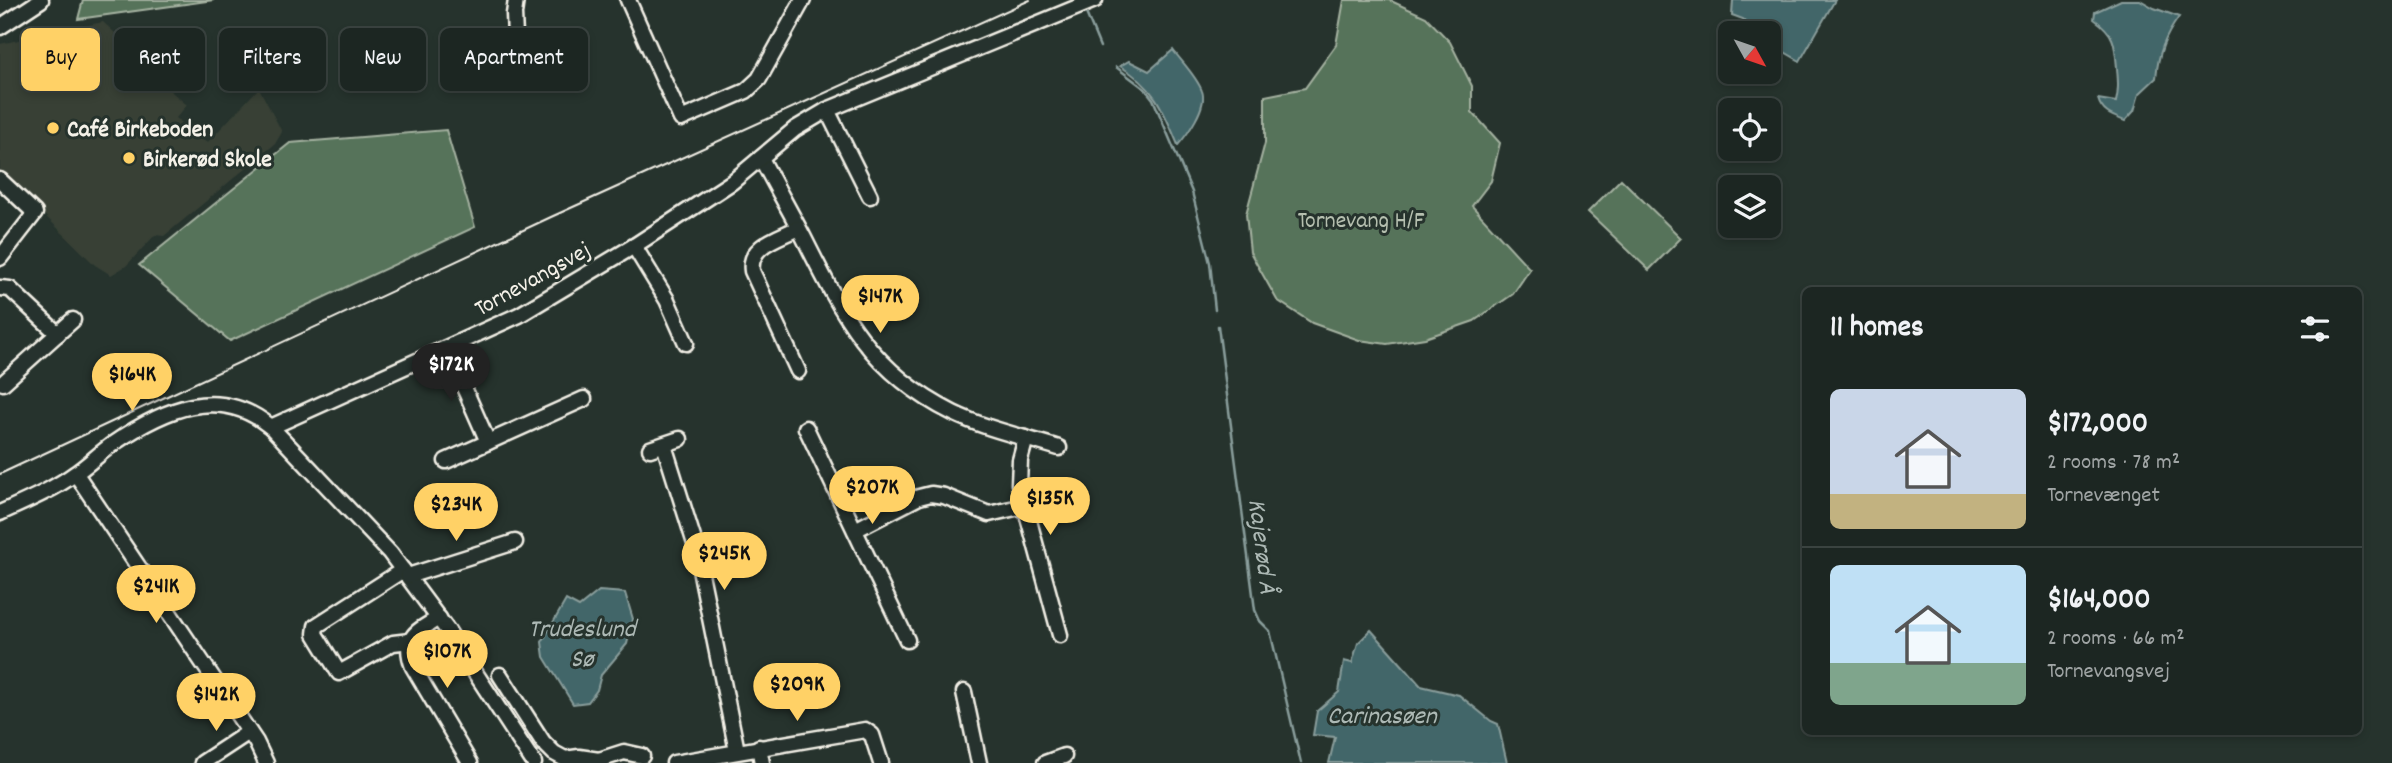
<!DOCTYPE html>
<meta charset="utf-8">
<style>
body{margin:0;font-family:Dekko,sans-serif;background:#29322f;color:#f1f3f6;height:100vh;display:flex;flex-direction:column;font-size:26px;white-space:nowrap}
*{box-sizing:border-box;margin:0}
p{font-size:23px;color:#a0a5a5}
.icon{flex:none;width:38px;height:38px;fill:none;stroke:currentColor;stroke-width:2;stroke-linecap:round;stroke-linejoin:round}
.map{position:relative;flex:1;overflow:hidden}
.side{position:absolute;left:1802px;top:287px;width:560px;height:448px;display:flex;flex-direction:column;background:#1c2622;border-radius:10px;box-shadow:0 4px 10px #0003,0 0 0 2px #3a4340}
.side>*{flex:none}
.guide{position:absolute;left:21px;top:28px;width:665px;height:63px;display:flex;gap:14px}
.needle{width:46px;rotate:130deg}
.controls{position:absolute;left:1718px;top:21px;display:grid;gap:14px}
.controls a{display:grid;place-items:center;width:63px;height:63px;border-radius:10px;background:#1c2622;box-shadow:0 4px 10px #0003,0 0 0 2px #3a4340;font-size:35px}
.price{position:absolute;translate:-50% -60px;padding:0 16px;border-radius:24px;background:#ffd166;color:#111;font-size:23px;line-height:46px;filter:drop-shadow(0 2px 4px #0008)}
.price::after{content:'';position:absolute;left:50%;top:42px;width:21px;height:16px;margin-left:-10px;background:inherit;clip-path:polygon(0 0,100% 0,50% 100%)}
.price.active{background:#222;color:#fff}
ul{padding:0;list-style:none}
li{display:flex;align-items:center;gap:21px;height:175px;padding:0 28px}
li+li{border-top:2px solid #3a4340}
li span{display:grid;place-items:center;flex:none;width:196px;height:140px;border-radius:10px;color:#555}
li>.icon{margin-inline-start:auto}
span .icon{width:84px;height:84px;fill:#fffc;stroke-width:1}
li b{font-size:30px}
h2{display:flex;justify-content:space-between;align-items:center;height:84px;padding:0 28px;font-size:30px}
.pill{padding:0 24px;border-radius:10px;background:#1c2622;box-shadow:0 4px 10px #0003,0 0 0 2px #3a4340;font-size:24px;line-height:63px}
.pill.active{background:#ffd166;color:#111}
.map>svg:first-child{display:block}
.built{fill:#384136}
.green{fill:#56735a;stroke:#a5b2a1;stroke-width:2}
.water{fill:#436669;stroke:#8a9e9c;stroke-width:2}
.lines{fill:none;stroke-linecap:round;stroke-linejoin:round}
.stream{stroke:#8a9e9c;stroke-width:2.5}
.minor-casing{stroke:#f4f1e8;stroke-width:19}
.minor{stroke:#26332d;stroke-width:14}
.tram{stroke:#f4f1e8;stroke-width:2}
.poi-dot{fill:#ffd166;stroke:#26332d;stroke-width:2.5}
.labels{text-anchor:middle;stroke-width:6;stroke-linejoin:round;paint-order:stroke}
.poi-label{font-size:24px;font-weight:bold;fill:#f4f1e8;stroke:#26332d;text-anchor:start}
.park-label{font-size:24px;fill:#b5bfaf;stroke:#26332d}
.street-label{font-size:24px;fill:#f4f1e8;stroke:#26332d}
.water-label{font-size:26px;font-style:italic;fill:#adb9b5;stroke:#26332d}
</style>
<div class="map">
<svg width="2392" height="763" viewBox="0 0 2392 763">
<rect width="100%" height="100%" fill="#26332d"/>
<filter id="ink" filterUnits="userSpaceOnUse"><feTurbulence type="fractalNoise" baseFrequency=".0143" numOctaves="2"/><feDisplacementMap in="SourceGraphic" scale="14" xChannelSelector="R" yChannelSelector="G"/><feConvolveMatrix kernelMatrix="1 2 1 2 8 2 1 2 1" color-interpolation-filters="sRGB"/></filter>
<g filter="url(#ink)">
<path class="built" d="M 103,22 L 169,83 L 166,87 L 187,105 L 176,118 L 207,143 L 259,88 L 282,132 L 275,144 L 164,236 L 155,235 L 126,266 L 111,275 L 95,265 L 0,171 L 0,44 Z"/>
<g class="green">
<path d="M 83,0 L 214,0 L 78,19 Z"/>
<path d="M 1344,0 L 1389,0 L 1426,17 L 1450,42 L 1472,86 L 1472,112 L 1500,143 L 1491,181 L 1472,206 L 1530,269 L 1513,294 L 1474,321 L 1425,338 L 1387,344 L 1359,340 L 1312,323 L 1277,300 L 1250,252 L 1246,214 L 1265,143 L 1265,96 L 1305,88 L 1336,45 Z"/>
<path d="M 446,130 L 475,227 L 230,341 L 139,265 L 290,143 Z"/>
<path d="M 1621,179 L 1681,238 L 1649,270 L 1588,212 Z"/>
</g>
<g class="water">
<path d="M 1733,0 L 1835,0 L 1800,61 L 1769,43 L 1769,33 L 1758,33 L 1743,19 L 1732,15 Z"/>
<path d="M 2121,0 L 2140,0 L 2154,8 L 2179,17 C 2165,36 2158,54 2156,78 L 2139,94 L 2134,111 L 2125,121 C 2112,116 2102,113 2098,99 L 2116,102 C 2119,89 2118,81 2117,68 C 2115,44 2115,34 2094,19 L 2095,12 Z"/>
<path d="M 1173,50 C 1182,62 1197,77 1202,91 C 1208,106 1187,135 1178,145 C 1163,109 1155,87 1120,66 L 1129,61 L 1149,71 Z"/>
<path d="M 599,591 L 625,593 L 633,619 L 627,644 L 601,675 L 597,690 L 588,702 L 573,704 L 544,657 L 542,642 L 566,600 L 579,607 Z"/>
<path d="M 1371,630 L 1421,686 L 1459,695 L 1491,721 L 1498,724 L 1507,763 L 1329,763 L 1335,737 L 1313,735 L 1317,711 L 1339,692 L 1344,661 L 1352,663 L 1358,643 Z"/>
</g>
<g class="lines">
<g class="stream">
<path d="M 1086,13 L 1100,47"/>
<path d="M 1116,67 L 1145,89 L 1153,99 L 1192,192 L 1210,263 L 1215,310"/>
<path d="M 1218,326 L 1255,610 L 1260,621 L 1270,631 L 1301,763"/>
</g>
<defs>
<g id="minor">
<path d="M 516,0 L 514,14 L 517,81"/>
<path d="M 628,0 L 681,119 L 746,91 L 759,79 L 803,0"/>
<path d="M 0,27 L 41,0"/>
<path d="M 827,110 L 870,196"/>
<path d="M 761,158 C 775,185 790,211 804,238 C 843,316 871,372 953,413 C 986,429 1024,437 1059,448"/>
<path d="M 0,180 L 35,213 L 0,258"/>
<path d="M 798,228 C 779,238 748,245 752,271 L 798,371"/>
<path d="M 634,246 L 667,300 L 686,343"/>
<path d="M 0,288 L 10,289 L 58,334"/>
<path d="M 447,349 L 488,442"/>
<path d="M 3,383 L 73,320"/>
<path d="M 271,427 L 519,315 L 634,246 L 732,182 L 795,129 L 827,110 L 1095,0"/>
<path d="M 806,428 L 907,640"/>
<path d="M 1026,438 L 1020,460 L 1019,484 L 1060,635"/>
<path d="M 664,445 L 695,544 L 737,751"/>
<path d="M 650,449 L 680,439"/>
<path d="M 446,461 L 584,399"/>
<path d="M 76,474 L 256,742 L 266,763"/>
<path d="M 0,513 C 26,501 53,490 76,473 C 89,464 101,452 114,443 C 164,409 219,384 271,427 L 390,553 L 448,631 L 534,763"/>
<path d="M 855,530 L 919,497 L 931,494 L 944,496 L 989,514 L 1024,506"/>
<path d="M 403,570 L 316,626 L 315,634 L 339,673 L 393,643 L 410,641"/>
<path d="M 408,576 L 515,542"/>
<path d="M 439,618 C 415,632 402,638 413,667 L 470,763"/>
<path d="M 500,675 L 543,742 L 554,753 L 565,759 L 579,757 L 599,760"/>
<path d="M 964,692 L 979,763"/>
<path d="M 759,747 L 762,763"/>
<path d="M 202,763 L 249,732"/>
<path d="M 599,763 L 599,760 L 624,752 L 642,756"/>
<path d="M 674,763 L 865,730 L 872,735 L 881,763"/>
<path d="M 1045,763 L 1064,756"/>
</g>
</defs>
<use href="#minor" class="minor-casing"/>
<use href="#minor" class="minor"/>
<path class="tram" d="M 0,474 L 551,217 L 1030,0"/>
</g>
</g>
<g class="poi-dot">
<circle cx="53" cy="128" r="7"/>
<circle cx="129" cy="158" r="7"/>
</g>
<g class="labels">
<g class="poi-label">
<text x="67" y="136">Café Birkeboden</text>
<text x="143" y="166">Birkerød Skole</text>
</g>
<g class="park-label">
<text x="1361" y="227">Tornevang H/F</text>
</g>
<g class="street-label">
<text transform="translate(532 278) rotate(-29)" y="8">Tornevangsvej</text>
</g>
<g class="water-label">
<text transform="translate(1264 546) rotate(83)" y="9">Kajerød Å</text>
<text x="582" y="636">Trudeslund<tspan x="582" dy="30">Sø</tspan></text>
<text x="1382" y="723">Carinasøen</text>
</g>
</g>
</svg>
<div class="controls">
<a><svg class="needle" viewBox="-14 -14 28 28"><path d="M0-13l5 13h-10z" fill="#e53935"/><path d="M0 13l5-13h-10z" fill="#a0a5a5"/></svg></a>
<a><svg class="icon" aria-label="locate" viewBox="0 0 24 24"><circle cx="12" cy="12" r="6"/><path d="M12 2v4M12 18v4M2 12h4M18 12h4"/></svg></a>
<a><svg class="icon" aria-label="layers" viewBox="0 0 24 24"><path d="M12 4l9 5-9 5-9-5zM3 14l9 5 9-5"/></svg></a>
</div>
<b class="price" style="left:880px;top:335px">$147K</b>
<b class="price active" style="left:451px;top:403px">$172K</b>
<b class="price" style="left:132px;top:413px">$164K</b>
<b class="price" style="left:872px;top:526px">$207K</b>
<b class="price" style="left:1050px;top:537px">$135K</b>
<b class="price" style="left:456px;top:543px">$234K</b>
<b class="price" style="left:724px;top:592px">$245K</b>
<b class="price" style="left:156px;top:625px">$241K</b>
<b class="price" style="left:447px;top:690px">$107K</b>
<b class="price" style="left:797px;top:723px">$209K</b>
<b class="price" style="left:216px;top:733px">$142K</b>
<div class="guide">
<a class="pill active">Buy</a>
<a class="pill">Rent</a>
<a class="pill">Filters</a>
<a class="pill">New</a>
<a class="pill">Apartment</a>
</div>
<section class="side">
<h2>11 homes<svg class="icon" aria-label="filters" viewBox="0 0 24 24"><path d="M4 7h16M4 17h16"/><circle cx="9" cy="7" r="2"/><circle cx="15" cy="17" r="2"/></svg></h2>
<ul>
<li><span style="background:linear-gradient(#c9d6e8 75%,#c2b280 0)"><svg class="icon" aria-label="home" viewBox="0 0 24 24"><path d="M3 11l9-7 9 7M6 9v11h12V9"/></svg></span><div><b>$172,000</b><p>2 rooms · 78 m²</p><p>Tornevænget</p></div></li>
<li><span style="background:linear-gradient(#bfe0f5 70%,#7fa58c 0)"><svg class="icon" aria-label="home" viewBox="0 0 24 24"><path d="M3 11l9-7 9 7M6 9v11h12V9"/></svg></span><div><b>$164,000</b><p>2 rooms · 66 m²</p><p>Tornevangsvej</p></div></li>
</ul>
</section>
</div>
